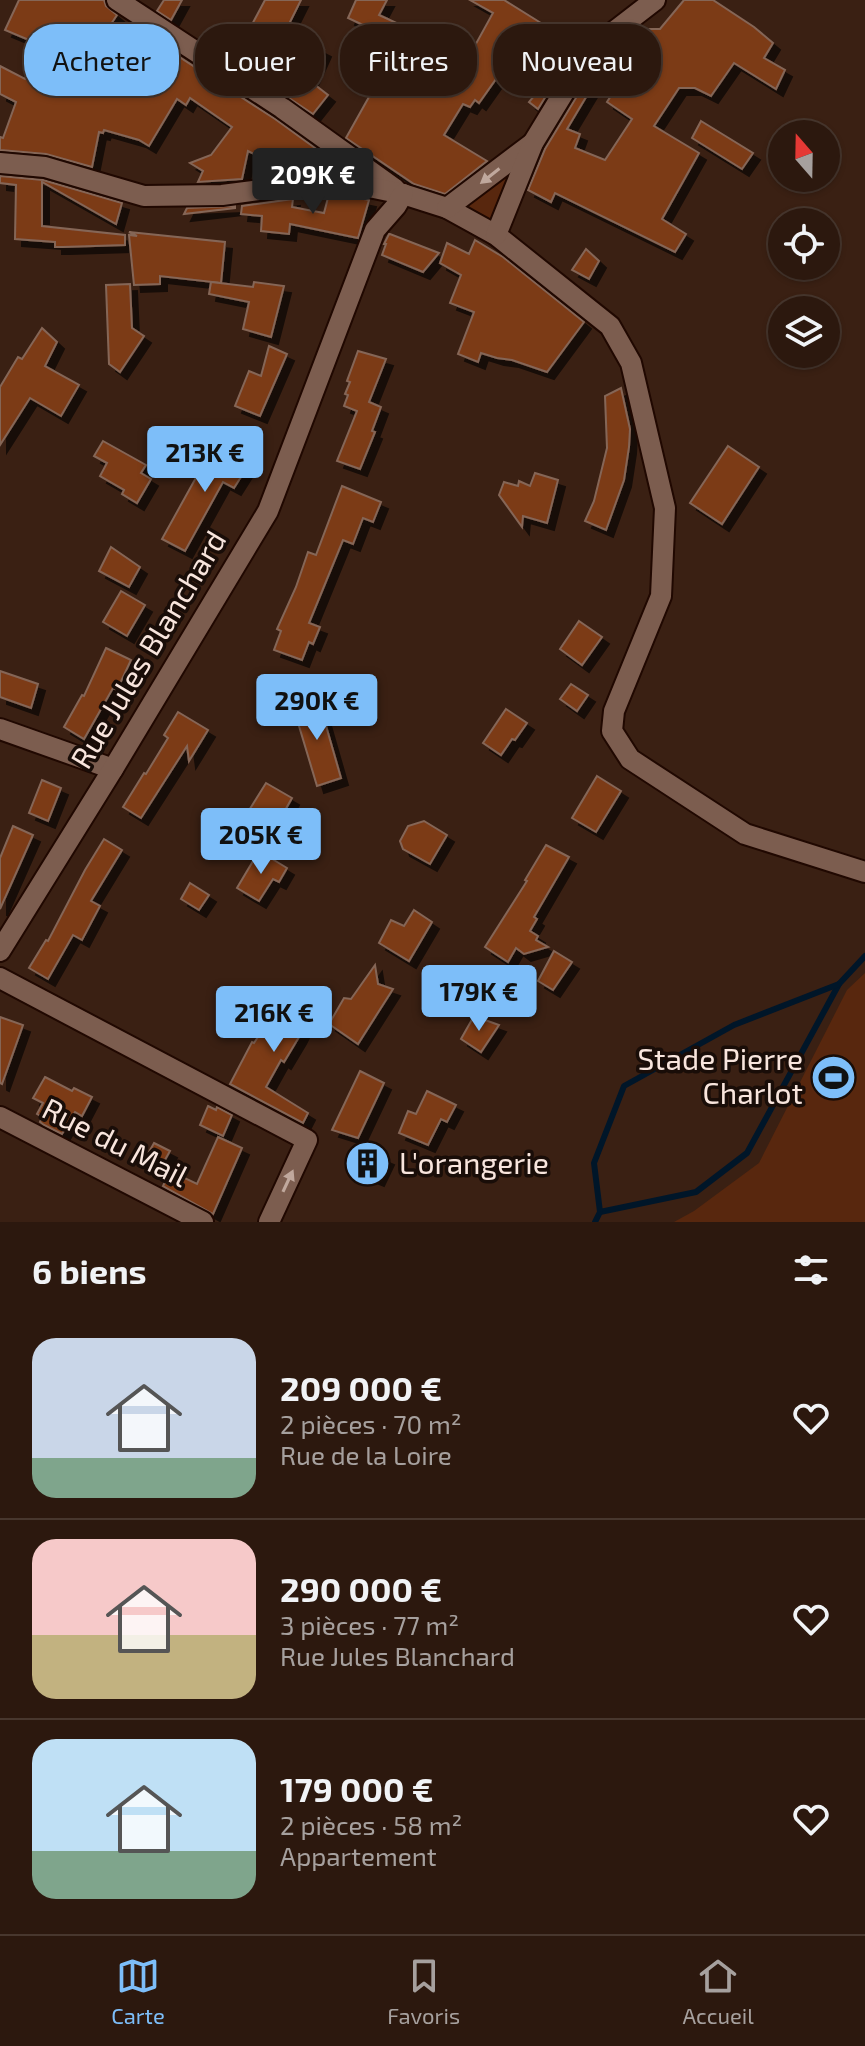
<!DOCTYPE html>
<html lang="fr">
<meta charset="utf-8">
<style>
body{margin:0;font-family:"Exo 2",sans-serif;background:#38251c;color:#f1f3f6;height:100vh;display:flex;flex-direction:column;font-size:30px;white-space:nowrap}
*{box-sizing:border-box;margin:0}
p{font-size:26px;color:#a6a09e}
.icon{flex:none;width:44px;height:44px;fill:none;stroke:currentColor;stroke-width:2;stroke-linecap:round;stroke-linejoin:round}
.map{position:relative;height:1222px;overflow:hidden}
.sheet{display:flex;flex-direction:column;background:#2c180e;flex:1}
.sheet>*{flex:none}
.guide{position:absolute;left:24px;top:24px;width:818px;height:72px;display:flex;gap:16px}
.needle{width:52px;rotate:340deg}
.tools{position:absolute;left:768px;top:120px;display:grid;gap:16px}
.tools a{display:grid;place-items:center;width:72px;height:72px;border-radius:50%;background:#2c180e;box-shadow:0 2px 6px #0004,0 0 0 2px #48372e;font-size:40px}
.price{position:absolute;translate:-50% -68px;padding:0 18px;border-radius:8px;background:#7dbef9;color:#111;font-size:26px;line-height:52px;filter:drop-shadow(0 2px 4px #0008)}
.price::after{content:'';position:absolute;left:50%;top:48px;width:24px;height:18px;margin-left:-12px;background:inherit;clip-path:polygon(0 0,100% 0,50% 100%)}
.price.current{background:#222;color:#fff}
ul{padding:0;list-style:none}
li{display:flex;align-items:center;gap:24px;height:200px;padding:0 32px}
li+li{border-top:2px solid #48372e}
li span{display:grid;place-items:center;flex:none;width:224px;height:160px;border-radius:24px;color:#555}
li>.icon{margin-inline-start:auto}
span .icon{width:96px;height:96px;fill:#fffc;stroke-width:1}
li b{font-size:34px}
h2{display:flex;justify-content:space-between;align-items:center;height:96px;padding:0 32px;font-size:34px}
.chip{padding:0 28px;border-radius:32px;background:#2c180e;box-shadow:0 2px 6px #0004,0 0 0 2px #48372e;font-size:28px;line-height:72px}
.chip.current{background:#7dbef9;color:#111}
.tabs{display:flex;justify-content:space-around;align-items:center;height:112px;border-top:2px solid #48372e;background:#2c180e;font-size:22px;color:#a6a09e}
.tabs a{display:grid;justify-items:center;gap:4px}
.tabs .current{color:#7dbef9}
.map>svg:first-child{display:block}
.green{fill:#58270e}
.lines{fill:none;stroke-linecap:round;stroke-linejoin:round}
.stream{stroke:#001629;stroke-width:6}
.building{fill:#7b3a19;stroke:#856657;stroke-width:2;filter:url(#shadow)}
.minor-casing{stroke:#200801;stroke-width:24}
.minor{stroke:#7c5d4f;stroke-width:20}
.oneway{fill:#c0a89d}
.labels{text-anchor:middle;stroke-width:7;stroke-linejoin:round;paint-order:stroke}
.street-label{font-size:30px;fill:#f8e5dd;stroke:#190d08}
.poi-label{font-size:30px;fill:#f8e5dd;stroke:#190d08;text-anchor:end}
</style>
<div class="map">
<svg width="865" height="1222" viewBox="0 0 865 1222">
<defs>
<filter id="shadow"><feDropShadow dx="7" dy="7" stdDeviation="0" flood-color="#0009"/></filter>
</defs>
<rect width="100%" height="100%" fill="#3a2013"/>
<g class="green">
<path d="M 519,163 L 498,217 L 489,220 L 466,204 Z"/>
<path d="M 865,973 L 865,1222 L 674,1222 L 694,1211 L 759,1163 L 847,990 Z"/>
</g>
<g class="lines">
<g class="stream">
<path d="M 600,1212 L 696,1192 L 747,1153 L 839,984"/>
<path d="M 595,1222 L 600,1212 L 594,1163 L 624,1086 L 734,1025 L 839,984 L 865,956"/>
</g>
</g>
<g class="building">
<path d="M 19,0 L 104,0 L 106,6 L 117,15 L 91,54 L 95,56 L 91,66 L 125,87 L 127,81 L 145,89 L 163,51 L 167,49 L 275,119 L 344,169 L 334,167 L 312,170 L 296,168 L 296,172 L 284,174 L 286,170 L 248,151 L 242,179 L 198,182 L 203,171 L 190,163 L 211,155 L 232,127 L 190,98 L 186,105 L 177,99 L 149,146 L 139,140 L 104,130 L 103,133 L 99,132 L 92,167 L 46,154 L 0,150 L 0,137 L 3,138 L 16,102 L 0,94 L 0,66 L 25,79 L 41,45 L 5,30 Z"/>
<path d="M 164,0 L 182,0 L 171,20 L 157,11 Z"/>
<path d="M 265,0 L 301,0 L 289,24 L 296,27 L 295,30 L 302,34 L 300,38 L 324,50 L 310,81 L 328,95 L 313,114 L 229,58 L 245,30 L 248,32 Z"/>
<path d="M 356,0 L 387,0 L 379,15 L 427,37 L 410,72 L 442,90 L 447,82 L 450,84 L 459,70 L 461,71 L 493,13 L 470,0 L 504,0 L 549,28 L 535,56 L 518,48 L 479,103 L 475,100 L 470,107 L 463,104 L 444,135 L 487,161 L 445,194 L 414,184 L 346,138 L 388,63 L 381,58 L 393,39 L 348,18 Z"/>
<path d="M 684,0 L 713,0 L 754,27 L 773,43 L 764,58 L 785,70 L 776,89 L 734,63 L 711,96 L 695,88 L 679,88 L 654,126 L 699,153 L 662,219 L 686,234 L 675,252 L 555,193 L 551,202 L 528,190 L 545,149 L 588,78 L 595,82 L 567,129 L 580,134 L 575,148 L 605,160 L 632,119 L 607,102 L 644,44 L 642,36 L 647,29 L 660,29 Z"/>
<path d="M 551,58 L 565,65 L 538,109 L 529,102 L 534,96 L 531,93 Z"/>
<path d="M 701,121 L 753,153 L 742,169 L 692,138 Z"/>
<path d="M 0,176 L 43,180 L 122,203 L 116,224 L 42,182 L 42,226 L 125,235 L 125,245 L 63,247 L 55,247 L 55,242 L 15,239 L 16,185 L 0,183 Z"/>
<path d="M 335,193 L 369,200 L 358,238 L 290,224 L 289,234 L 261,231 L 262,216 L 241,214 L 242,206 L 293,199 L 292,207 L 324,213 L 329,194 Z"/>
<path d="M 235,206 L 235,208 L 184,214 L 187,208 Z"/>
<path d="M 129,232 L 225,242 L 221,283 L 160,276 L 160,284 L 134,285 L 129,235 L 137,236 Z"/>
<path d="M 389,234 L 390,234 L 439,253 L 423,272 L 382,255 L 386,244 L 384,244 Z"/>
<path d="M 475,240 L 503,257 L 584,322 L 547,372 L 512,360 L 497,358 L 481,353 L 478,362 L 458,354 L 474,312 L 450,303 L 461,275 L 440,263 L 447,243 L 469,254 Z"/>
<path d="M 586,249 L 599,261 L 589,279 L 572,270 Z"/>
<path d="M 211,282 L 253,287 L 254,282 L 284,286 L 271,337 L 243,329 L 249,302 L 209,294 Z"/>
<path d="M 130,284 L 132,328 L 144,336 L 120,372 L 109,364 L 106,285 Z"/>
<path d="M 42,328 L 57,342 L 45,366 L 79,385 L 61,416 L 30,398 L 0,445 L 0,387 L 18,357 L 22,359 Z"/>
<path d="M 269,346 L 287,354 L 260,416 L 235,406 L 249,371 L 261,376 Z"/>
<path d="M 358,351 L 386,359 L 369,402 L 381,407 L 372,431 L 375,432 L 360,469 L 337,461 L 357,411 L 344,406 L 348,395 L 345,394 L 350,382 L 347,381 Z"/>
<path d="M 621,388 L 630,429 L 629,447 L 624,480 L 606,530 L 585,521 L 594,501 L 607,448 L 605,396 Z"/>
<path d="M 103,441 L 146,465 L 141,473 L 151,479 L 137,503 L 122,494 L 124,490 L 100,476 L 107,463 L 94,456 Z"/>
<path d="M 222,443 L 251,461 L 234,488 L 223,482 L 185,551 L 162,539 L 208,456 L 212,459 Z"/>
<path d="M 728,446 L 759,467 L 722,524 L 690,503 Z"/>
<path d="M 535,473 L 558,480 L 547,523 L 523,516 L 522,527 L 499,495 L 504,482 L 518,486 L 519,481 L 530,486 Z"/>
<path d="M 342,486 L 381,502 L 373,522 L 363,518 L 353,544 L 343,540 L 309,623 L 320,627 L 313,644 L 309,642 L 302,660 L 274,650 L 281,631 L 277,629 L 296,587 L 308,552 L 316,555 Z"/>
<path d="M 111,547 L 140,567 L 129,587 L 99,571 Z"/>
<path d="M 121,591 L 145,605 L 127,636 L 103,622 Z"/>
<path d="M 579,621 L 602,637 L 582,665 L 560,649 Z"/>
<path d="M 106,648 L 131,660 L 117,690 L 113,688 L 84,739 L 64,727 L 82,695 L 84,696 Z"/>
<path d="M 0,671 L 38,684 L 31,708 L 0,697 Z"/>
<path d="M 571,684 L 588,695 L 577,711 L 560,699 Z"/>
<path d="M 318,698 L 341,778 L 317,786 L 293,706 Z"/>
<path d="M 506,709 L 527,723 L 515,740 L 512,739 L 501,755 L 483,743 Z"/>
<path d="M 178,712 L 208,730 L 189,761 L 187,746 L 141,818 L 123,807 L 144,773 L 146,774 L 168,738 L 164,735 Z"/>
<path d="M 597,776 L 621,791 L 596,832 L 572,818 Z"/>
<path d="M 42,780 L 61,788 L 48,821 L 29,813 Z"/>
<path d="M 266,783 L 292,798 L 275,828 L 248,812 Z"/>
<path d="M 424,821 L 447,835 L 430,864 L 403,849 L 400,841 L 408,826 Z"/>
<path d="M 13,826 L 33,835 L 0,909 L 0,858 Z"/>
<path d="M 104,839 L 122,850 L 91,901 L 100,906 L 82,940 L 73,935 L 48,979 L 29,968 L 46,940 L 48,941 L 85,870 Z"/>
<path d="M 546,845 L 569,857 L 534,917 L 537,919 L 530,931 L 538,936 L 536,940 L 548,947 L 524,954 L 516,948 L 508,962 L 485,947 L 527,881 L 525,880 Z"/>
<path d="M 259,851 L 287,868 L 279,882 L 273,879 L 259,901 L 237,888 Z"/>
<path d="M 190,883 L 209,895 L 199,910 L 181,899 Z"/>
<path d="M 414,910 L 432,922 L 409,961 L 379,943 L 391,920 L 404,926 Z"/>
<path d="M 554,951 L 572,962 L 553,990 L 538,981 Z"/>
<path d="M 375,965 L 378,984 L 393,989 L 358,1044 L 329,1024 L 344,998 L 351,999 Z"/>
<path d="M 301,994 L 316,1003 L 299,1037 L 284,1062 L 281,1060 L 266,1087 L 308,1113 L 303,1123 L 230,1084 L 252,1042 L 254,1043 L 286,995 L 296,1001 Z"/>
<path d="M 474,1016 L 499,1025 L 481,1052 L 461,1039 Z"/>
<path d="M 0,1017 L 23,1025 L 2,1084 L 0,1083 Z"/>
<path d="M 360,1071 L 384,1083 L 358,1138 L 332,1130 Z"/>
<path d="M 45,1077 L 72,1091 L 74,1088 L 92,1097 L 82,1116 L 75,1112 L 62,1134 L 44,1125 L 40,1122 L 42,1117 L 37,1114 L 43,1103 L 33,1098 Z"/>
<path d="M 427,1091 L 456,1105 L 447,1122 L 441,1119 L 428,1145 L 399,1133 L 408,1111 L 416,1114 Z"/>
<path d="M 208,1106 L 216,1110 L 217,1107 L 232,1115 L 223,1136 L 200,1125 Z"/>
<path d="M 218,1137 L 242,1148 L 213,1214 L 163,1186 L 170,1171 L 197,1184 Z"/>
<path d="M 154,1143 L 170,1151 L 161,1167 L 145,1159 Z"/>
<path d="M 359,1146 L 387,1158 L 377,1179 L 365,1174 L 364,1176 L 348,1169 Z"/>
</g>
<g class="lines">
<defs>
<g id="minor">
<path d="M 117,0 L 282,108 L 395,189"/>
<path d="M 0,163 L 45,167 L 144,196 L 222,195 L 335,180 L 403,194 L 447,208 L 496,235 L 610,326 L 631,363 L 665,508 L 661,596 L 614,711 L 612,731 L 630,759 L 745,834 L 865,872"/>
<path d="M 447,208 L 533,143"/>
<path d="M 496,235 L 533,143 L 589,51 L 655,0"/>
<path d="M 0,729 L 113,769"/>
<path d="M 0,951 L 113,769 L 268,511 L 375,230 L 396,206 L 403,194"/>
<path d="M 0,978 L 307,1140 L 269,1222"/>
<path d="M 0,1117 L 203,1222"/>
</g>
</defs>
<use href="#minor" class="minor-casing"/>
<use href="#minor" class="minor"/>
</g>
<defs><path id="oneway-solid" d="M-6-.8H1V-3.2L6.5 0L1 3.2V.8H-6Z" transform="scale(2)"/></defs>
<g class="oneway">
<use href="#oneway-solid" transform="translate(490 176) rotate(142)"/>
<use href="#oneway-solid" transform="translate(288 1181) rotate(-65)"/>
</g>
<defs>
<symbol id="stadium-disc" viewBox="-11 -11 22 22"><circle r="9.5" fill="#7dbef9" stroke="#190d08"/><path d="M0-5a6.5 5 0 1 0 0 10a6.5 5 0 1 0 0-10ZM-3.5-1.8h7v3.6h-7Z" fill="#111"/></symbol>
<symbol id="building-disc" viewBox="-11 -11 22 22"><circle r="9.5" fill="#7dbef9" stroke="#190d08"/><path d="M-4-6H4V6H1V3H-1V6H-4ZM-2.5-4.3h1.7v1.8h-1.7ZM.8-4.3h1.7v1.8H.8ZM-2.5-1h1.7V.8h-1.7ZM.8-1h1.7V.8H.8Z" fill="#111"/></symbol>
</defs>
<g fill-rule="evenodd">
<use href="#stadium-disc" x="808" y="1052" width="51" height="51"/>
<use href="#building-disc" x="342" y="1138" width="51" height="51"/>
</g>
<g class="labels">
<g class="street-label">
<text transform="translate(149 650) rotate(-59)" y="10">Rue Jules Blanchard</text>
<text transform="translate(115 1143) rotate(27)" y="10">Rue du Mail</text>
</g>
<g class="poi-label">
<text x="803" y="1070">Stade Pierre<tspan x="803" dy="34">Charlot</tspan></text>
<text x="399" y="1174" text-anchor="start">L'orangerie</text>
</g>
</g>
</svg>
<div class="tools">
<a><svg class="needle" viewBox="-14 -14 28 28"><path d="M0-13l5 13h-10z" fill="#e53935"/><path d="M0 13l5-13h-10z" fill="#a6a09e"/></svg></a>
<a><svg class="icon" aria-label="locate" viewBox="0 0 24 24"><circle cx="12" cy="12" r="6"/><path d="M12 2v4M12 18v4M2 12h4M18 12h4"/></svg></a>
<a><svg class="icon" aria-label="layers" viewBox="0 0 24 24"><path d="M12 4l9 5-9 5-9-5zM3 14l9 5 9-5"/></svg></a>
</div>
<b class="price current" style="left:313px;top:216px">209K €</b>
<b class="price" style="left:205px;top:494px">213K €</b>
<b class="price" style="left:317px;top:742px">290K €</b>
<b class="price" style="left:261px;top:876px">205K €</b>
<b class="price" style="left:479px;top:1033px">179K €</b>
<b class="price" style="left:274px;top:1054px">216K €</b>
<div class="guide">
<a class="chip current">Acheter</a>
<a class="chip">Louer</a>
<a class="chip">Filtres</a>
<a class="chip">Nouveau</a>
</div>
</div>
<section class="sheet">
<h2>6 biens<svg class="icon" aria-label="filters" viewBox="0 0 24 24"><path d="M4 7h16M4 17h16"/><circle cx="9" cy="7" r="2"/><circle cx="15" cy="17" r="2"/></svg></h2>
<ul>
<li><span style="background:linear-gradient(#c9d6e8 75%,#7fa58c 0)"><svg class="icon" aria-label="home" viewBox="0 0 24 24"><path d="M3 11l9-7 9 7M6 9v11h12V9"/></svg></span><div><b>209 000 €</b><p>2 pièces · 70 m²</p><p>Rue de la Loire</p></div><svg class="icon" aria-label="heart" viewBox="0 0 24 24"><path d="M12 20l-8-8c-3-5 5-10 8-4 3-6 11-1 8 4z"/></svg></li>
<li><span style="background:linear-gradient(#f6c9c9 60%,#c2b280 0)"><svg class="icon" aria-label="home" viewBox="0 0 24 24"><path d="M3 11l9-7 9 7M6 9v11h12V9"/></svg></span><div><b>290 000 €</b><p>3 pièces · 77 m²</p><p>Rue Jules Blanchard</p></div><svg class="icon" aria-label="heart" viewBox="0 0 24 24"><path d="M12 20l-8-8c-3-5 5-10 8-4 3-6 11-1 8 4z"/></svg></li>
<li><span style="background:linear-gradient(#bfe0f5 70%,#7fa58c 0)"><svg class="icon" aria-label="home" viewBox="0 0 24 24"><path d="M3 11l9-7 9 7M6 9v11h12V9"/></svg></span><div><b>179 000 €</b><p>2 pièces · 58 m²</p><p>Appartement</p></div><svg class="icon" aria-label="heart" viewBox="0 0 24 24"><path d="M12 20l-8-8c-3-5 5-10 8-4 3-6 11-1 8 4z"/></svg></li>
</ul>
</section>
<nav class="tabs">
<a class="current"><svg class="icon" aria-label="map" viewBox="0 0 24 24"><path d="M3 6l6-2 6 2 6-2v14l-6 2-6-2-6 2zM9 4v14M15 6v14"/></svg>Carte</a>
<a><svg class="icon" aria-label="saved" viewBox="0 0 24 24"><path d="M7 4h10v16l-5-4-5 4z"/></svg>Favoris</a>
<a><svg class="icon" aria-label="home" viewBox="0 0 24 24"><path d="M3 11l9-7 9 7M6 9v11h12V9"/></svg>Accueil</a>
</nav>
